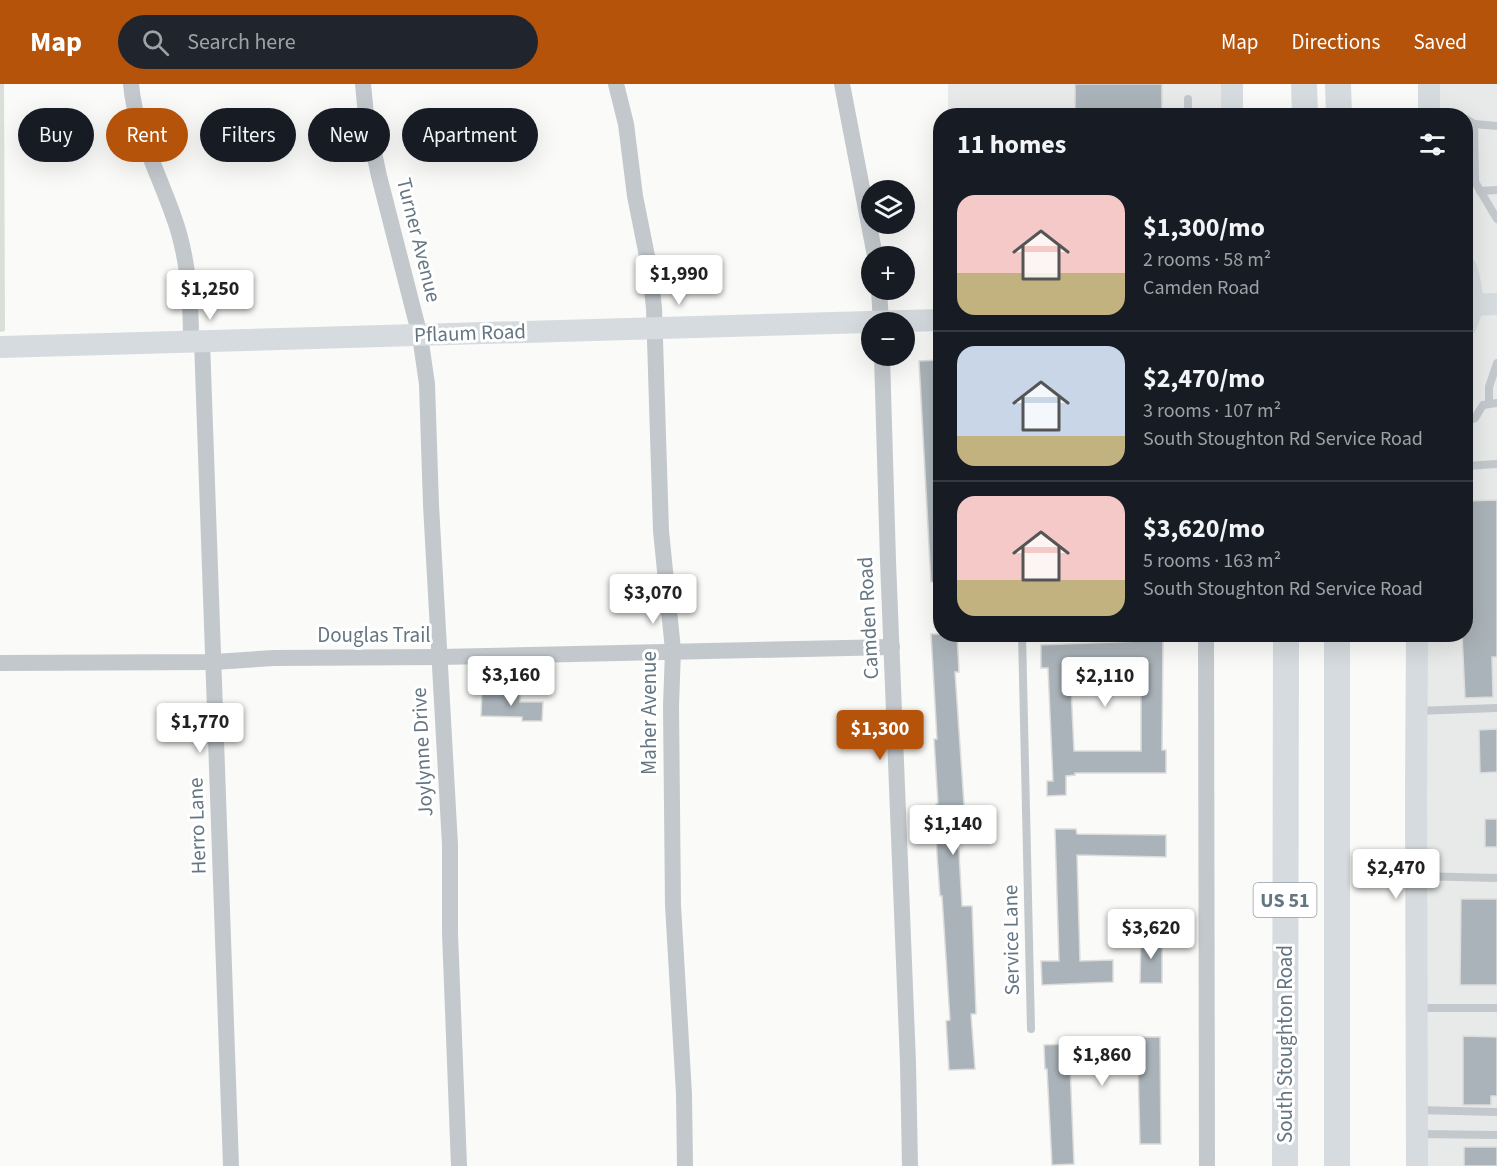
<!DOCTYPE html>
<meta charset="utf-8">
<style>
body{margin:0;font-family:"Source Sans 3",sans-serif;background:#20242c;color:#f1f3f6;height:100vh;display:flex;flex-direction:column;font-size:22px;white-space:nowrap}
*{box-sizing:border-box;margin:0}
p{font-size:20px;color:#9ea1a6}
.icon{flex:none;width:33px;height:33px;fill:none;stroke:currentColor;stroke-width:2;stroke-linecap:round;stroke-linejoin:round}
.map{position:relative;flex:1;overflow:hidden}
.drawer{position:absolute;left:933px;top:24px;width:540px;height:534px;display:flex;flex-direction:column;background:#171b24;border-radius:24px;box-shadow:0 6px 24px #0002}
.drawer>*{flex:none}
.guide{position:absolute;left:18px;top:24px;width:570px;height:54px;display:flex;gap:12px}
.buttons{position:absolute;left:861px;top:96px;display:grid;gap:12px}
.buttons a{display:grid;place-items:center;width:54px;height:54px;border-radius:50%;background:#171b24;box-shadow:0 6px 24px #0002;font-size:30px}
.price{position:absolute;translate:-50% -51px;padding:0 14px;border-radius:6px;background:#fff;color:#222;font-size:20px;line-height:39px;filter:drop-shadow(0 2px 3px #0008)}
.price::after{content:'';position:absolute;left:50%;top:36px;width:18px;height:14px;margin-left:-9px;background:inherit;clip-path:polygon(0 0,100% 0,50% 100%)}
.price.active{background:#b45309;color:#fff}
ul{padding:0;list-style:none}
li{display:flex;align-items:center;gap:18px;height:150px;padding:0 24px}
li+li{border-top:2px solid #363941}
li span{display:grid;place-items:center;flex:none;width:168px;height:120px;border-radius:18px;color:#555}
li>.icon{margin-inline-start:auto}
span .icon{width:72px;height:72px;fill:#fffc;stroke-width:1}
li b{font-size:26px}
h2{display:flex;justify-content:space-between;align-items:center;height:72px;padding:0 24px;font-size:26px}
.chip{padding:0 21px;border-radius:27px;background:#171b24;box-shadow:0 6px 24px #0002;font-size:21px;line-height:54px}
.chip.active{background:#b45309;color:#fff}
header{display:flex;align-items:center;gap:36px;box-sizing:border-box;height:84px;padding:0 30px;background:#b45309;color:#fff}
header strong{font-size:28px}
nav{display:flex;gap:33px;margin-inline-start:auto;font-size:21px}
.search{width:420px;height:54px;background:#20242c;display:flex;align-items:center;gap:15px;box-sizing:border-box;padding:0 21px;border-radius:33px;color:#9ea1a6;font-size:22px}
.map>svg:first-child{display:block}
.built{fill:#e8e9e9}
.green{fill:#dadfd7}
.building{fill:#aab3b9;stroke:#dcdcda;stroke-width:1.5;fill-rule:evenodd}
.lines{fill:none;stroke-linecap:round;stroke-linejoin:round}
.lane{stroke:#c3c8cc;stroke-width:8}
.street{stroke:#c3c8cc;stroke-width:16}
.secondary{stroke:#d6dbdf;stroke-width:22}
.primary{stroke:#d6dbdf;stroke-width:26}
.labels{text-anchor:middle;stroke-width:6;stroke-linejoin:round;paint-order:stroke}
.shield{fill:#fff;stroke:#939fa8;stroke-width:1.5}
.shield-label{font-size:20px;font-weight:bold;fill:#657683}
.street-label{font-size:21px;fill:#657683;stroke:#fff}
</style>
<header>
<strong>Map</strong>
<div class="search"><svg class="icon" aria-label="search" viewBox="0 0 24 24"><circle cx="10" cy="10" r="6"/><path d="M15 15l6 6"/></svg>Search here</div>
<nav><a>Map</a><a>Directions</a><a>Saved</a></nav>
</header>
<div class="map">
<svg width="1497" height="1082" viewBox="0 0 1497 1082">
<rect width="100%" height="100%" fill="#fafaf8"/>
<g class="built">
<path d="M 948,0 L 1221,0 L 1221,31 L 948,32 Z"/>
<path d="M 1429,0 L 1497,0 L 1497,1082 L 1417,1082 L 1417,551 L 1466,550 L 1466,32 L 1429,31 Z"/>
</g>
<path class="green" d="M 0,0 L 4,0 L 5,247 L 0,248 Z"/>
<g class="building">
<rect x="1075" y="0" width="87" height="32"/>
<path d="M 940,276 L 940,498 L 931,498 L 919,277 Z"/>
<path d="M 1497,416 L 1497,573 L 1492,573 L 1493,613 L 1465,614 L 1462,550 L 1466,550 L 1466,473 L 1468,473 L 1466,417 Z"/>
<path d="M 931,550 L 957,550 L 959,588 L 955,588 L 966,750 L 958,751 L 962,822 L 972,822 L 976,930 L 971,930 L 975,985 L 949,986 L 946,937 L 950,936 L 942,812 L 940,812 L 937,770 L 936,720 L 938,719 L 934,655 L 937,655 Z"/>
<path d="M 1140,552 L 1163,552 L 1162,666 L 1166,666 L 1166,689 L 1075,689 L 1075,691 L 1066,692 L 1066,711 L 1047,712 L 1047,697 L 1053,697 L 1048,584 L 1041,584 L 1041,561 L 1140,557 ZM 1141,579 L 1141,667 L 1074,667 L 1070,582 Z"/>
<path d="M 482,609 L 520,609 L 520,618 L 543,618 L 542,637 L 522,637 L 522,633 L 481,632 Z"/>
<path d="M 1497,645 L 1497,688 L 1480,689 L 1479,646 Z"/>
<rect x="1485" y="735" width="12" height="28"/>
<path d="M 1055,745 L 1076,745 L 1077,750 L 1166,751 L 1166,773 L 1077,771 L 1080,877 L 1113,876 L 1113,898 L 1042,901 L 1041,877 L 1059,877 Z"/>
<path d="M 1461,815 L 1497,815 L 1497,901 L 1460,901 Z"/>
<path d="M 1141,852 L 1162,852 L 1162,899 L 1140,899 Z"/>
<path d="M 1463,952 L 1497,953 L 1497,1012 L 1491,1012 L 1491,1021 L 1463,1021 Z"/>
<path d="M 1137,953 L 1160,953 L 1161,1060 L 1140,1060 L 1138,980 L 1070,982 L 1074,1080 L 1052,1081 L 1047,985 L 1045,985 L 1044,961 L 1137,958 Z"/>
<rect x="1464" y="1063" width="33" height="19"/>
</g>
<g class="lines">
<g class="lane">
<path d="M 1188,15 L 1188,32"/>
<path d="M 1431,29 L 1457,32"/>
<path d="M 1466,35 L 1474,40 L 1475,98 L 1497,135"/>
<path d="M 1474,40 L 1497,42"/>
<path d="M 1480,107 L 1497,106"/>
<path d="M 1489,319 L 1489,303 L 1497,279"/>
<path d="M 1466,338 L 1475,334 L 1483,321 L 1497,319"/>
<path d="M 1466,382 L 1497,380"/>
<path d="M 1022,550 L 1031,945"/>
<path d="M 1417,627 L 1497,624"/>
<path d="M 1416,792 L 1497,794"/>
<path d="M 1417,924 L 1497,924"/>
<path d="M 1418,1026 L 1497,1028"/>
<path d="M 1418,1050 L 1497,1051"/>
</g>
<g class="street">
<path d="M 131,0 C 135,46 158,88 173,131 C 188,171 191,215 191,258"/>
<path d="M 363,0 L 366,31 L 379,92 L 420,252 L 427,300 L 431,421 L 450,761 L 450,849 L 459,1082"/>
<path d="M 616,0 L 626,40 L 635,112 L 650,187 L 654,224 L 661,447 L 673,566 L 671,622 L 673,821 L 684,1010 L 685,1082"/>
<path d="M 842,0 L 875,172"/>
<path d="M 879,206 L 881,238"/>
<path d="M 202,257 L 231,1082"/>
<path d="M 882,272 L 888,477 L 908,979 L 910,1082"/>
<path d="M 1206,550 L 1207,1082"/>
<path d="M 0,579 L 214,578 L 274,574 L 440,573 L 892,563"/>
</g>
<g class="secondary">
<path d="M 1232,0 L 1232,32"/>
<path d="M 1429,32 L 1429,0"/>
<path d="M 1466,184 C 1472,202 1475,223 1466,241"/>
<path d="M 1466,219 L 1472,221 L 1497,220"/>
<path d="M 0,263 L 940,236"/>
<path d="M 1417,550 L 1416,709 L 1417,1082"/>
</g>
<g class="primary">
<path d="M 1304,0 L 1305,32"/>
<path d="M 1338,0 L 1339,32"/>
<path d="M 1337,550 L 1337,1082"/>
<path d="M 1285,1082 L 1286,550"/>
</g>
</g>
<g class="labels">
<rect class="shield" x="1253.5" y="799" width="63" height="34" rx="4.5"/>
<g class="shield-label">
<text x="1285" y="823">US 51</text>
</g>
<g class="street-label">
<text transform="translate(419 156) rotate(76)" y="7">Turner Avenue</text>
<text transform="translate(470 249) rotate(-2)" y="7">Pflaum Road</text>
<text transform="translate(868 534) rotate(-93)" y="7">Camden Road</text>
<text x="374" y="558">Douglas Trail</text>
<text transform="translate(649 629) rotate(-90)" y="7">Maher Avenue</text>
<text transform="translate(422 668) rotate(-93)" y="7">Joylynne Drive</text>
<text transform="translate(197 742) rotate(-92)" y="7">Herro Lane</text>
<text transform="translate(1011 856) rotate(-91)" y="7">Service Lane</text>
<text transform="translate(1285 960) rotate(-90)" y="7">South Stoughton Road</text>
</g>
</g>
</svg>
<div class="buttons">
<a><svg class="icon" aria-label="layers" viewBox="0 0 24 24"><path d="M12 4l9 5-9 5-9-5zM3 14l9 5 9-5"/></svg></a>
<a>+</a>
<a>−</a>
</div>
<b class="price" style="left:679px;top:222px">$1,990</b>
<b class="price" style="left:210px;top:237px">$1,250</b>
<b class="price" style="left:653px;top:541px">$3,070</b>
<b class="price" style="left:511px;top:623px">$3,160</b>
<b class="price" style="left:1105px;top:624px">$2,110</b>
<b class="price" style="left:200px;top:670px">$1,770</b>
<b class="price active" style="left:880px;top:677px">$1,300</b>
<b class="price" style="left:953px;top:772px">$1,140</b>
<b class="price" style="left:1396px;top:816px">$2,470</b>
<b class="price" style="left:1151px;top:876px">$3,620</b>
<b class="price" style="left:1102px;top:1003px">$1,860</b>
<div class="guide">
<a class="chip">Buy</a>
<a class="chip active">Rent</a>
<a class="chip">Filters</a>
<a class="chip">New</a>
<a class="chip">Apartment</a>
</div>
<section class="drawer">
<h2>11 homes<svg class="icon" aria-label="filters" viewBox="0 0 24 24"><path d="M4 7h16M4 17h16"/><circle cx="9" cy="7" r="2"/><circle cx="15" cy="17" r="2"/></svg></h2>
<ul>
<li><span style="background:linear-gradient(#f6c9c9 65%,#c2b280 0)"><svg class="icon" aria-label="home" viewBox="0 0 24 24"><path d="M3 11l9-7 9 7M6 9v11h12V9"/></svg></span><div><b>$1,300/mo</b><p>2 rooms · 58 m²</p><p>Camden Road</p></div></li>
<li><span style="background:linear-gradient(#c9d6e8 75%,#c2b280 0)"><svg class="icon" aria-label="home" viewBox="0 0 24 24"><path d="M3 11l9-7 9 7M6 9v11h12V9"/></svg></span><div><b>$2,470/mo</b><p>3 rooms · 107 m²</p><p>South Stoughton Rd Service Road</p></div></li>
<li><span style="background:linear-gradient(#f6c9c9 70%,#c2b280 0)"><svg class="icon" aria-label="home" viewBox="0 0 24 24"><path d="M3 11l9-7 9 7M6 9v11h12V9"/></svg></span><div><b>$3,620/mo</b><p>5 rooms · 163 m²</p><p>South Stoughton Rd Service Road</p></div></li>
</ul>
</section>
</div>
